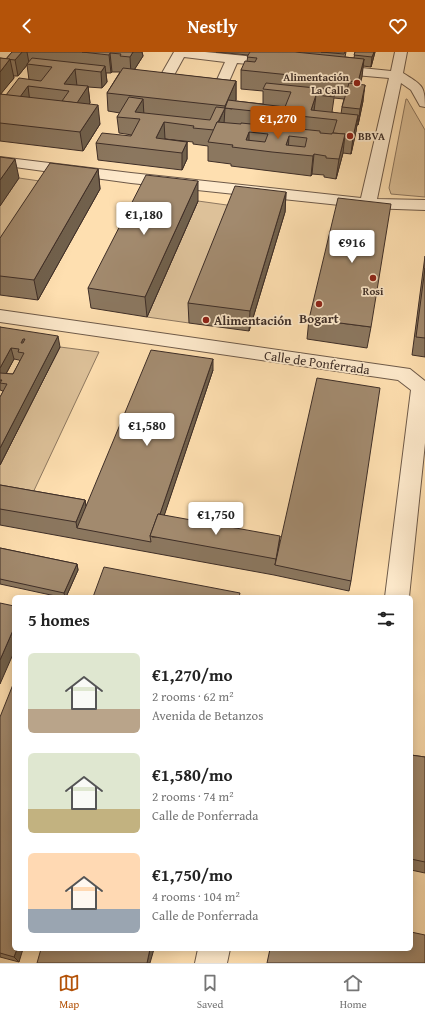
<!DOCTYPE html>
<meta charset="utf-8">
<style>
body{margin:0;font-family:"Gentium Book Plus",serif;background:#f2f2f2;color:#222;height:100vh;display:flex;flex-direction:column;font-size:15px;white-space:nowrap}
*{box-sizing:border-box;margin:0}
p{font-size:13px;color:#767676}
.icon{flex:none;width:22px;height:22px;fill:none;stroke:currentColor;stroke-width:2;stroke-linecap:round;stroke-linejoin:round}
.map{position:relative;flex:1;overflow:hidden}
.drawer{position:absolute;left:12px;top:543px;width:401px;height:356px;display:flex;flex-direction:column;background:#fff;border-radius:6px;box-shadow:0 2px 10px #0003}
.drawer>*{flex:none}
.price{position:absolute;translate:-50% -34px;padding:0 9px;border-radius:4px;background:#fff;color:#222;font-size:13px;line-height:26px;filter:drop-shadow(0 1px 2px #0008)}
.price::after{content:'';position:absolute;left:50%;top:24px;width:12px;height:9px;margin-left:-6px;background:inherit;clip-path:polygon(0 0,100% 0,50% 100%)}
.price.on{background:#b45309;color:#fff}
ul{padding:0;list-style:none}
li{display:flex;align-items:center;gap:12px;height:100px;padding:0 16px}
li span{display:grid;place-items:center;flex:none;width:112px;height:80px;border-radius:6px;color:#555}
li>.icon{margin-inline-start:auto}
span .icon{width:48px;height:48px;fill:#fffc;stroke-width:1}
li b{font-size:17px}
h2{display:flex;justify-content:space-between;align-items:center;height:48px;padding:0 16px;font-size:17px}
header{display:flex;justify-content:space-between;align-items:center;height:52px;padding:0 16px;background:#b45309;color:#fff;font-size:18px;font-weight:800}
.tab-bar{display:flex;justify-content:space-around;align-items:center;height:56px;border-top:1px solid #e0e0e0;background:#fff;font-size:11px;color:#767676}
.tab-bar a{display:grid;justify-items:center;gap:2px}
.tab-bar .on{color:#b45309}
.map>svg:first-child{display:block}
.green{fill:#ddc199;stroke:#8e7860}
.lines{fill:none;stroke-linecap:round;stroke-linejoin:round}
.minor-casing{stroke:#6e5a49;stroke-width:2}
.minor{fill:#feeacc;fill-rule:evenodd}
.wall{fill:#8b775f;stroke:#3e2e27;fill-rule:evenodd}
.shaded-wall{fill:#71614d;stroke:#3e2e27}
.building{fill:#a28a6e;stroke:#3e2e27;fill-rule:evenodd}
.poi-dot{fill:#8f2418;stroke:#feeacc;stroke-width:1.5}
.labels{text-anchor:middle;stroke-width:3.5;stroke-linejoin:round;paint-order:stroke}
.far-poi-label{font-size:11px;font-weight:bold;fill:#3e2e27;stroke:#feeacc;text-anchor:end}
.poi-label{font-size:13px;font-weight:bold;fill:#3e2e27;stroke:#feeacc}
.street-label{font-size:13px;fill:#3e2e27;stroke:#feeacc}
</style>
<header><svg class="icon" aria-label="back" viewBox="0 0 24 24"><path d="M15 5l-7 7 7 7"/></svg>Nestly<svg class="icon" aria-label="heart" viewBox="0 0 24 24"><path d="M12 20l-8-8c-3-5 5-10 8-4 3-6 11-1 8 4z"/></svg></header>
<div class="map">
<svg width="425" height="911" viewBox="0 0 425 911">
<rect width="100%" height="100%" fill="#fedfb0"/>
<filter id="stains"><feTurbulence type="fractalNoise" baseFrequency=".005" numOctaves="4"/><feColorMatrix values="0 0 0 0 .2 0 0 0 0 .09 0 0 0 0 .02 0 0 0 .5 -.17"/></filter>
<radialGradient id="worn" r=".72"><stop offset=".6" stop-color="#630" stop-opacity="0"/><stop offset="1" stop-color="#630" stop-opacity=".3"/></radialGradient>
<g class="green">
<path d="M 406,47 L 407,47 L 425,78 L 425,145 L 391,142 L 389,136 Z"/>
<path d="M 19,126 L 53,131 L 0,213 L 0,154 Z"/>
<path d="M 198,149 L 234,154 L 189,271 L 147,265 Z"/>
<path d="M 60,295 L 99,300 L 30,447 L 0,442 L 0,413 Z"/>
</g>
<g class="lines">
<defs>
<g id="minor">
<path d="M 174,0 L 205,0 L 278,7 L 283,8 L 284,11 L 283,14 L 278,15 L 237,11 L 227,34 L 225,37 L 220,38 L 160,31 L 158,28 ZM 184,5 L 225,10 L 216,30 L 173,25 Z"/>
<path d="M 395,0 L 407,0 L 403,21 C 421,33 425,32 425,55 L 420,54 L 411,38 L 401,31 L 377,147 L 425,148 L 425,158 L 368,156 L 131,131 L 0,113 L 0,105 L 131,121 L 361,146 L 389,26 L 332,21 L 327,20 L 326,17 L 327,14 L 332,13 L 391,19 Z"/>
<path d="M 0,258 L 410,317 L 425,329 L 425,391 L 409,545 L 385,545 L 411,338 L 398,328 L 0,270 Z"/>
<path d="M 198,897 L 230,897 L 227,911 L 195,911 Z"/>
</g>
</defs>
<use href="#minor" class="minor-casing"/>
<use href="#minor" class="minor"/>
</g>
<g class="wall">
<path d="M 12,0 L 142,0 L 143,4 L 134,18 L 236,29 L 236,48 L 235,49 L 263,52 L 263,39 L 241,37 L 241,18 L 247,9 L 248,3 L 216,0 L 346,0 L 345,5 L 354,6 L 355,0 L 375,0 L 371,15 L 363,14 L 360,32 L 363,49 L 358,73 L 357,73 L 351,102 L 343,101 L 336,127 L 324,125 L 324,123 L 312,122 L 311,124 L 231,114 L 231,112 L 208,109 L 208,94 L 193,92 L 193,90 L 165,87 L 187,90 L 187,107 L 182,118 L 98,108 L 96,91 L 131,84 L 132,83 L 119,81 L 117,65 L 120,61 L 108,59 L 107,41 L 120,20 L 112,20 L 111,21 L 106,21 L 107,30 L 102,36 L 88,35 L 90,51 L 89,52 L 100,72 L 83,99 L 0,89 L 0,6 L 6,7 ZM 27,13 L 29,28 L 6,43 L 0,42 L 14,26 L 13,24 L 18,24 ZM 334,46 L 344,47 L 342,55 L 341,62 L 332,60 Z"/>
<path d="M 98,117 L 100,137 L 38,248 L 0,243 L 0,186 Z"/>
<path d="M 286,140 L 285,160 L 249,279 L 189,271 L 188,251 Z"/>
<path d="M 198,149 L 147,265 L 91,256 L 88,236 Z"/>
<path d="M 425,204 L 425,305 L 412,303 Z"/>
<path d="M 309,267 L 371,275 L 367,296 L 307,287 Z"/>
<path d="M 0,275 L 60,295 L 0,413 L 0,345 L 3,340 L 3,339 L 0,338 ZM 23,287 L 25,287 L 24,289 L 22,289 ZM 14,307 L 19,308 L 20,309 L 13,322 L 6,322 Z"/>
<path d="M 213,318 L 164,463 L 278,499 L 351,529 L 349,539 L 274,523 L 0,473 L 0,433 L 85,448 L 86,454 Z"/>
<path d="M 0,496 L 77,512 L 78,518 L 66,545 L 60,545 L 0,532 Z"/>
<path d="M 0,665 L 19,910 L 0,905 Z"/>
<path d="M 411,703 L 425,705 L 425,821 L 411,818 Z"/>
</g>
<g class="shaded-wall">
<path d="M 22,0 L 27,0 L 29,11 L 27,12 L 27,13 L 18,24 L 15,8 Z"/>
<path d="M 133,0 L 142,0 L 143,4 L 131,23 L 130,5 Z"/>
<path d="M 374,0 L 375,0 L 371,15 L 372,5 Z"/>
<path d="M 110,1 L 112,20 L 111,21 L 109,3 Z"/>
<path d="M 10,7 L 14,26 L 0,43 L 0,20 Z"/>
<path d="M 364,7 L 362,25 L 356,48 L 358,30 Z"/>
<path d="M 105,14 L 107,30 L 102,36 L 101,20 Z"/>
<path d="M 75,17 L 77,34 L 69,39 L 64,32 Z"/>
<path d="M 236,29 L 236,48 L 232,57 L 225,56 L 225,54 Z"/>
<path d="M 365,33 L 363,49 L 358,73 L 360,57 Z"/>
<path d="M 28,34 L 30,51 L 18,47 Z"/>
<path d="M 88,34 L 90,51 L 77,70 L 75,53 Z"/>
<path d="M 316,43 L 314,59 L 311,58 Z"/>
<path d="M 143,47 L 144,64 L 140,67 L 135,60 Z"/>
<path d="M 98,53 L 100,72 L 83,99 L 80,80 Z"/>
<path d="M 225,56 L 224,72 L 215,78 Z"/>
<path d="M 358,63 L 356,80 L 351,102 L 353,85 Z"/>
<path d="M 164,70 L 165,87 L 159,98 L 156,86 Z"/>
<path d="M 249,80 L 249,97 L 246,88 Z"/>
<path d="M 345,82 L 343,101 L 336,127 L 339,107 Z"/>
<path d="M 289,84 L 288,101 L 286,93 Z"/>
<path d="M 187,90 L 187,107 L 182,118 L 182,101 Z"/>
<path d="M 314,102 L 312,122 L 311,124 L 313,104 Z"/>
<path d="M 15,107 L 19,126 L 0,154 L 0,128 Z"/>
<path d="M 98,117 L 100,137 L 38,248 L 34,228 Z"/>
<path d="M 198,129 L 198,149 L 147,265 L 145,245 Z"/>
<path d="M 286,140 L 285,160 L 249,279 L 250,259 Z"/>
<path d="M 58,284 L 60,295 L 0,413 L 0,396 Z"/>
<path d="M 11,296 L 14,307 L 2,329 L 2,328 L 0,328 L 0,316 Z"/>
<path d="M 213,307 L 213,318 L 157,485 L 152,485 Z"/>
<path d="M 85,448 L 88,465 L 77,476 L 76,470 Z"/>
<path d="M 280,484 L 278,501 L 275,513 L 276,507 Z"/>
<path d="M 77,512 L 78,518 L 66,545 L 65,545 L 64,541 Z"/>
<path d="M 14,576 L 14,600 L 0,632 L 0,608 Z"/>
<path d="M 17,897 L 23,897 L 19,910 L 14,905 Z"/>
<path d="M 150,897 L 154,897 L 150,911 L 147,911 Z"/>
</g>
<g class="building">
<path d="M 12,0 L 22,0 L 15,8 L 6,7 Z"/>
<path d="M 82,0 L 133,0 L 130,5 L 120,4 L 121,2 L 110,1 L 109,3 Z"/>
<path d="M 250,0 L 295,0 L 364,7 L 358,30 L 241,18 L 245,9 L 255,10 L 257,6 L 247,5 Z"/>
<path d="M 321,0 L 345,0 L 344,2 Z"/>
<path d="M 355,0 L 374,0 L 372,5 L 354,3 Z"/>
<path d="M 0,6 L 10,7 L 0,20 Z"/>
<path d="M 32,6 L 105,14 L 101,20 L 75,17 L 64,32 L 88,34 L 77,51 L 62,49 L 69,39 L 28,34 L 20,45 L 6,43 L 19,26 L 41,29 L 52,15 L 27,12 Z"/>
<path d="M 123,16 L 236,29 L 225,54 L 107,41 Z"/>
<path d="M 266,31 L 335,38 L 334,45 L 316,43 L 311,58 L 358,63 L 353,85 L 345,84 L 345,82 L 333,81 L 337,68 L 225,56 L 228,48 L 285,55 L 291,40 L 263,37 Z"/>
<path d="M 349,31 L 365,33 L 360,57 L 342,55 Z"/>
<path d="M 0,42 L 98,53 L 80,80 L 0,71 Z"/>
<path d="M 129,45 L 143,47 L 135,60 L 210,68 L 216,55 L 225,56 L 218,70 L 217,70 L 214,78 L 193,76 L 194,74 L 164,70 L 156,86 L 187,90 L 182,101 L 96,91 L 102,81 L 131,84 L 140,67 L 117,65 Z"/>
<path d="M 217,70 L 241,72 L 241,71 L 320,79 L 320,81 L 332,82 L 332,81 L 345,82 L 339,107 L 326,106 L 326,104 L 314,102 L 313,104 L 272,100 L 232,95 L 233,93 L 208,90 ZM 249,80 L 268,82 L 265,90 L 246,88 ZM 289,84 L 307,86 L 305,95 L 286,93 Z"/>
<path d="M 0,105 L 15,107 L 0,128 Z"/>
<path d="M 50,111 L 98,117 L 34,228 L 0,224 L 0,186 Z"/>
<path d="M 146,123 L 198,129 L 145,245 L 88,236 Z"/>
<path d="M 235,134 L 286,140 L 250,259 L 188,251 Z"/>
<path d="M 338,146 L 391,152 L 371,275 L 309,267 Z"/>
<path d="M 425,216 L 425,286 L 416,285 Z"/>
<path d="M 0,275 L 58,284 L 0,396 L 0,345 L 7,332 L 0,331 L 2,328 L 0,328 L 0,321 L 13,322 L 24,301 L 18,300 L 19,297 L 11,296 L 0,316 ZM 23,287 L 25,287 L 23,291 L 21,291 Z"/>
<path d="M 151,298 L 213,307 L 160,462 L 158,462 L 150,484 L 151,490 L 77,476 Z"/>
<path d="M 317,326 L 380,336 L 351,529 L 275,513 Z"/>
<path d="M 0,433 L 85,448 L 76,470 L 0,457 Z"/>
<path d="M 158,462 L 280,484 L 276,507 L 150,484 Z"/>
<path d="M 0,496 L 77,512 L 64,541 L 0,527 Z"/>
<path d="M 104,515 L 240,541 L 239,545 L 93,545 Z"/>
<path d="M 0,551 L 14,554 L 14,576 L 0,608 Z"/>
<path d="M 14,630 L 14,897 L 17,897 L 14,905 L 0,901 L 0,665 Z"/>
<path d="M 411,703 L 425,705 L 425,810 L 411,807 Z"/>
<path d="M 411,880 L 425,883 L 425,911 L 267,911 L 270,897 L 411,897 Z"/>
<path d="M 41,897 L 150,897 L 147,911 L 37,911 Z"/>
</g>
<g class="poi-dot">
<circle cx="357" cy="31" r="4"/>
<circle cx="350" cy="84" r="4"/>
<circle cx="373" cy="226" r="4"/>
<circle cx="319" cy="252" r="4"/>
<circle cx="206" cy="268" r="4"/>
</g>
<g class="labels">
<g class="far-poi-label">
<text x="349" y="29">Alimentación<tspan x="349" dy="13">La Calle</tspan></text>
<text x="358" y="88" text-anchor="start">BBVA</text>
<text x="373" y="243" text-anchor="middle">Rosi</text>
</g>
<g class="poi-label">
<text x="319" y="271">Bogart</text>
<text x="214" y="273" text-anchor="start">Alimentación</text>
</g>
<g class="street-label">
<text transform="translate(317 310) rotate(8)" y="5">Calle de Ponferrada</text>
</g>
</g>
<rect width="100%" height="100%" filter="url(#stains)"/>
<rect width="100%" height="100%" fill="url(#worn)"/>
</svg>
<b class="price on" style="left:278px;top:88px">€1,270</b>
<b class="price" style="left:144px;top:184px">€1,180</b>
<b class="price" style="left:352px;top:212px">€916</b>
<b class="price" style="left:147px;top:395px">€1,580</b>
<b class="price" style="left:216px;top:484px">€1,750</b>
<section class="drawer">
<h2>5 homes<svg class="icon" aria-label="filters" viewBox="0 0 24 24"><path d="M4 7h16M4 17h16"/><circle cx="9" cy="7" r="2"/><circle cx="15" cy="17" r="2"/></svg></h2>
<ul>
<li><span style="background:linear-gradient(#dfe7d0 70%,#b9a48a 0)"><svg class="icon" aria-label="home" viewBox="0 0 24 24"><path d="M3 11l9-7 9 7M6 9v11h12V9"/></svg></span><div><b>€1,270/mo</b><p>2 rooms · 62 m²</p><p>Avenida de Betanzos</p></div></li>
<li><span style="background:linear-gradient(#dfe7d0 70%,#c2b280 0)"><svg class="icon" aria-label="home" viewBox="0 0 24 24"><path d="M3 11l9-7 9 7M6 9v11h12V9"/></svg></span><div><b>€1,580/mo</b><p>2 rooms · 74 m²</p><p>Calle de Ponferrada</p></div></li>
<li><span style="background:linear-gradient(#ffd9b3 70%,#9aa5b1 0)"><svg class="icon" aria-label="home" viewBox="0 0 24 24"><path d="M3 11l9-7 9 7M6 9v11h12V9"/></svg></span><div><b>€1,750/mo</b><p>4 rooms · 104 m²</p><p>Calle de Ponferrada</p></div></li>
</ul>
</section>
</div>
<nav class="tab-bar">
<a class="on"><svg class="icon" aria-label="map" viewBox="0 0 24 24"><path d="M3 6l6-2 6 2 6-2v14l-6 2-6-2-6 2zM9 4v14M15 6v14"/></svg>Map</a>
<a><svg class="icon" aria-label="saved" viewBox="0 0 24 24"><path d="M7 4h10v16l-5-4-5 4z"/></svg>Saved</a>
<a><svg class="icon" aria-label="home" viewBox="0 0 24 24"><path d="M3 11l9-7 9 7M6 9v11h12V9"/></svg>Home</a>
</nav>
